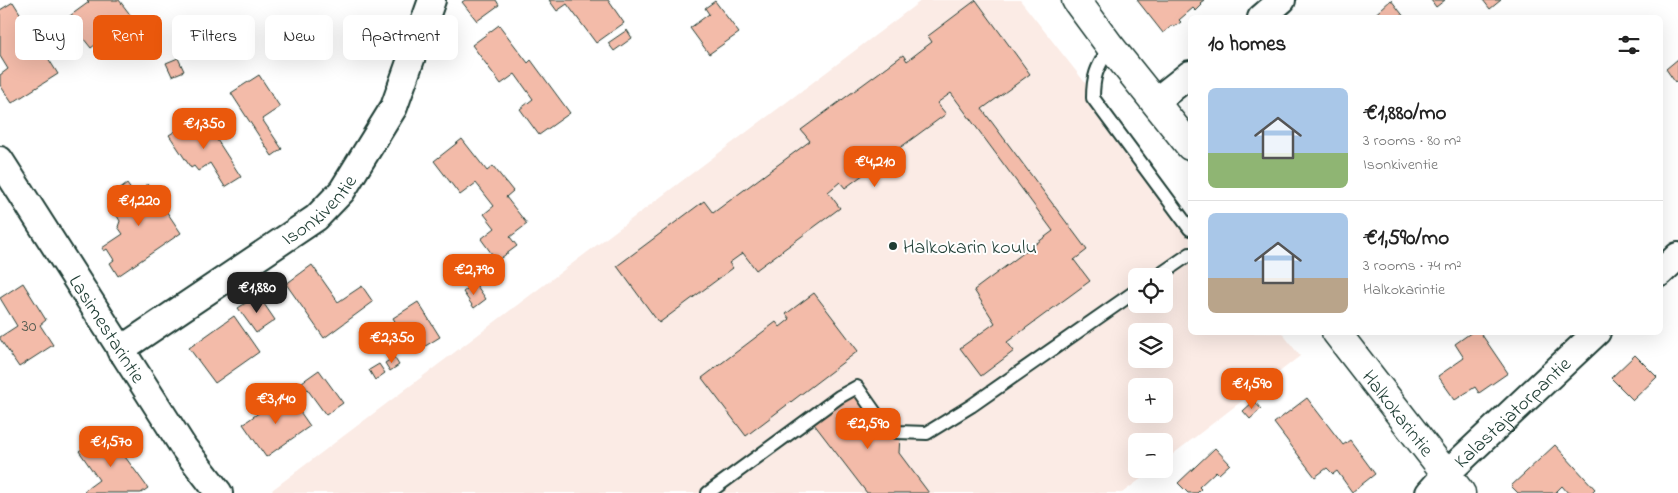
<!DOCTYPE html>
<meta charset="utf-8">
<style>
body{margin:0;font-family:"Indie Flower",sans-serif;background:#f2f2f2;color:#222;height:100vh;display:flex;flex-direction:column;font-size:19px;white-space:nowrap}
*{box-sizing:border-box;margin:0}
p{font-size:16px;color:#767676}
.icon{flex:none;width:28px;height:28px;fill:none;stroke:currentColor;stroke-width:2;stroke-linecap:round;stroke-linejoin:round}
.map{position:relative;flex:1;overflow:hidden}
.side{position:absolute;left:1188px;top:15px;width:475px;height:320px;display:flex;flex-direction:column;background:#fff;border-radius:8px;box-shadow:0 5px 20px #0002}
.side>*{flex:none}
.top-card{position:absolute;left:15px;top:15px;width:475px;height:45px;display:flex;gap:10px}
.controls{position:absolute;left:1128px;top:268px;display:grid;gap:10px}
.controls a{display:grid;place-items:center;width:45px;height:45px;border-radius:8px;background:#fff;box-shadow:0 5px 20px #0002;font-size:25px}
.price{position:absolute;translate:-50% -42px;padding:0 11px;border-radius:10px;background:#ea580c;color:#fff;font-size:16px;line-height:32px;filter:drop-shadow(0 1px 2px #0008)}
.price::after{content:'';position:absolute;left:50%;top:30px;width:15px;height:11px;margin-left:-8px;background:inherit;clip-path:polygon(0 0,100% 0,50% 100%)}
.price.active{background:#222;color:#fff}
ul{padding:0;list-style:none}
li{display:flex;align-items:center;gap:15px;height:125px;padding:0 20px}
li+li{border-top:1px solid #e0e0e0}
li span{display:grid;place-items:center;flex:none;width:140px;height:100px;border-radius:8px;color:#555}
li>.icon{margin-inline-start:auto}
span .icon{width:60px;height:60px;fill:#fffc;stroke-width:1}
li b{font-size:21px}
h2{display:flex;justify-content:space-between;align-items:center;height:60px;padding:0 20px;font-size:21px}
.pill{padding:0 18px;border-radius:8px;background:#fff;box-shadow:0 5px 20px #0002;font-size:18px;line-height:45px}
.pill.active{background:#ea580c;color:#fff}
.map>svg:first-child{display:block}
.built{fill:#fbebe5;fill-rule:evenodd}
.building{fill:#f3bba9;stroke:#1f3d34}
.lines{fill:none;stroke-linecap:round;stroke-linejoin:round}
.lane-casing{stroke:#1f3d34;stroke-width:16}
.street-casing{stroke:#1f3d34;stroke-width:30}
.secondary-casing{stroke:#1f3d34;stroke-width:31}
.lane{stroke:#fff;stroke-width:12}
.street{stroke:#fff;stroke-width:26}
.secondary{stroke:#fff;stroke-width:28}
.poi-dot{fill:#1f3d34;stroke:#fff;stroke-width:2}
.labels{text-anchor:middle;stroke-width:4;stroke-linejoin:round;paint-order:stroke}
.number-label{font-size:18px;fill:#545c51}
.street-label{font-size:20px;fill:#1f3d34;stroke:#fff}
.poi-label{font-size:20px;fill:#1f3d34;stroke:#fff;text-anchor:start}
</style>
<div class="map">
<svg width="1678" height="493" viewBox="0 0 1678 493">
<rect width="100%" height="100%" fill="#fff"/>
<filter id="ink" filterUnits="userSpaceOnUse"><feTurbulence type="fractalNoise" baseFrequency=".02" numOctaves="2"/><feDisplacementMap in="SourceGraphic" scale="10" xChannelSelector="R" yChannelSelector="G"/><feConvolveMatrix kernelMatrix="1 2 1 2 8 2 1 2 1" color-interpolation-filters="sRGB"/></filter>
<g filter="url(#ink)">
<path class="built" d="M 922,0 L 1020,0 L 1190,216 L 1190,332 L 1282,333 L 1300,356 L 1164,461 L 1164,441 L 1136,441 L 1136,469 L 1154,469 L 1122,493 L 274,493 L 272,490 ZM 1136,276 L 1164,276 L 1164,304 L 1136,304 ZM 1136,331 L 1164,331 L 1164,359 L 1136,359 ZM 1136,386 L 1164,386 L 1164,414 L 1136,414 Z"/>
<g class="building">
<path d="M 87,0 L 119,0 L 132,17 L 91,48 L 67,18 L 89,2 Z"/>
<path d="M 465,0 L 496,0 L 499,5 L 477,21 L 462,2 Z"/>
<path d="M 549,0 L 608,0 L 624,23 L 596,43 L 567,4 L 557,11 Z"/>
<path d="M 976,0 L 1030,74 L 982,109 L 1087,250 L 1074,260 L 1090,281 L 1007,342 L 1014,351 L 981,376 L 960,348 L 995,323 L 974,290 L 1053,231 L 951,93 L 937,103 L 946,114 L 845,188 L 840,182 L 828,192 L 840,208 L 756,270 L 743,253 L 729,263 L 733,268 L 659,323 L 617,266 L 704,201 L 713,213 L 810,141 L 801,130 L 903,55 L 907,61 L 932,42 L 928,36 Z"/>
<path d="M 1137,0 L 1204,0 L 1200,3 L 1202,5 L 1196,11 L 1193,8 L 1179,20 L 1181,22 L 1174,27 L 1173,25 L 1163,33 Z"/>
<path d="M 1391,0 L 1405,18 L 1371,18 Z"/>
<path d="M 1431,0 L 1445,0 L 1436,7 Z"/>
<path d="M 1483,0 L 1501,0 L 1490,9 Z"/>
<path d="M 715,1 L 739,33 L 709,54 L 690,28 L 709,14 L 705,8 Z"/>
<path d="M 13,2 L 58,74 L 12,103 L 0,85 L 0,75 L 8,69 L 0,56 L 0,10 Z"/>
<path d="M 499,25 L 528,63 L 531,60 L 570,113 L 539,135 L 520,109 L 533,99 L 515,74 L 501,84 L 472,45 Z"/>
<path d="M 627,30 L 632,38 L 614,51 L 608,43 Z"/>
<path d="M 178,58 L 184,71 L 172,76 L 166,63 Z"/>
<path d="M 1678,59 L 1678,79 L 1675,82 L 1666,69 Z"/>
<path d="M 259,75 L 280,107 L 262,119 L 282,149 L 272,156 L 231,93 Z"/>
<path d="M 201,115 L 241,177 L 225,187 L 210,163 L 198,171 L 194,166 L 191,168 L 169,135 Z"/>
<path d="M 462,139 L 487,171 L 493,166 L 513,191 L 506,197 L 527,224 L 510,237 L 517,246 L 497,261 L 481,239 L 495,228 L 484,214 L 494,206 L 476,183 L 460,195 L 434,161 Z"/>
<path d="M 127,184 L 134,194 L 148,184 L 181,233 L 118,276 L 110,263 L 114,260 L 107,249 L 104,251 L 102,248 L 123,234 L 118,227 L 120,221 L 107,199 Z"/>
<path d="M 312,265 L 338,302 L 362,286 L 373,302 L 324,338 L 286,284 Z"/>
<path d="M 23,283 L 46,320 L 40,325 L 53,345 L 19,367 L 0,339 L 0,337 L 17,326 L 0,298 Z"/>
<path d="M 475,283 L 486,299 L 474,308 L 463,292 Z"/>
<path d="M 814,293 L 858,351 L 746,436 L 702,378 L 776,322 L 780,327 L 790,319 L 786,314 Z"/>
<path d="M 258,295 L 275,320 L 256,333 L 238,308 Z"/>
<path d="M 418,302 L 440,337 L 414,353 L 393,318 Z"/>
<path d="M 234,316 L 259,352 L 215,383 L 189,348 Z"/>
<path d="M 1472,332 L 1480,332 L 1508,373 L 1479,393 L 1475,387 L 1455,400 L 1438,376 L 1464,358 L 1455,344 Z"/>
<path d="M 1635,355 L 1657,377 L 1633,400 L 1611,378 Z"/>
<path d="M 394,357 L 399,365 L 390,371 L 385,363 Z"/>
<path d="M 379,364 L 385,373 L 375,380 L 369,370 Z"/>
<path d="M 319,370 L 343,403 L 326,415 L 302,382 Z"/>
<path d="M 287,393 L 310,426 L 266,457 L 243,424 Z"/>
<path d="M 854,394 L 884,434 L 900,436 L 899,453 L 929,493 L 867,493 L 814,424 Z"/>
<path d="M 1307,398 L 1343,445 L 1350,440 L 1375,474 L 1352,492 L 1337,471 L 1333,474 L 1327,468 L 1315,477 L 1274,423 Z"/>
<path d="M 1254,401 L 1261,409 L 1250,419 L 1243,411 Z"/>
<path d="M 106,431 L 148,488 L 141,493 L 86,493 L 84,491 L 99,480 L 79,451 Z"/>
<path d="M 1555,445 L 1595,489 L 1591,493 L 1568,493 L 1562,486 L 1555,493 L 1518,493 L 1511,486 Z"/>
<path d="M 1215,448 L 1230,464 L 1219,474 L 1216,471 L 1199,487 L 1201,489 L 1197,493 L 1188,493 L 1178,483 Z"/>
</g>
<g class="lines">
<defs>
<g id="lane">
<path d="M 1110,46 C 1098,67 1093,73 1093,98 L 1190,229"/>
<path d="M 1158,276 L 1190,254"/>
<path d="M 708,493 L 839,397 L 857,387 L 883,424 L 897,432 L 927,433 L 971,406 L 1136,291"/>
</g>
<g id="street">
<path d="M 1261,18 L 1282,0"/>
<path d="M 1156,101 L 1190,74"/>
<path id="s1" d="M 0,160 L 184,448 L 219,493"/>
<path d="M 1660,273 L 1678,256"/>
<path id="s2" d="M 120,350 L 316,218 L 342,191 L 394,107 L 432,0"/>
<path id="s3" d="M 1429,493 L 1446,474 L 1597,332"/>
</g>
<g id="secondary">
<path d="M 1076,0 L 1110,46 L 1190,146"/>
<path id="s4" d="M 1336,332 L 1461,493"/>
</g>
</defs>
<use href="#lane" class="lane-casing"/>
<use href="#street" class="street-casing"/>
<use href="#secondary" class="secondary-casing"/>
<use href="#lane" class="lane"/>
<use href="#street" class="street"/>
<use href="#secondary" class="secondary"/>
</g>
</g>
<circle class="poi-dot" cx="893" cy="246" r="5"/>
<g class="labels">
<g class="number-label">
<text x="29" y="331">30</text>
</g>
<g class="street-label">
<text dy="7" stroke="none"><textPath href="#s2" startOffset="244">Isonkiventie</textPath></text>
<text dy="7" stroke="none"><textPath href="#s1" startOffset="200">Lasimestarintie</textPath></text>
<text dy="7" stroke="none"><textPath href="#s3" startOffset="116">Kalastajatorpantie</textPath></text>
<text dy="7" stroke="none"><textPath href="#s4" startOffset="102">Halkokarintie</textPath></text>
</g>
<g class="poi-label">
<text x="903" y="253">Halkokarin koulu</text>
</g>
</g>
</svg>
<div class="controls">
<a><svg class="icon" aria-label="locate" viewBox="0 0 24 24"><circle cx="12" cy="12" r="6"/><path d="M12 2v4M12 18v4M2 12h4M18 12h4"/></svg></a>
<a><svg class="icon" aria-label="layers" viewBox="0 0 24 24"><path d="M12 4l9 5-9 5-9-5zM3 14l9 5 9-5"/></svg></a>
<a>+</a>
<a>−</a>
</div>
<b class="price" style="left:204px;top:150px">€1,350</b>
<b class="price" style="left:875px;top:188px">€4,210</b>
<b class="price" style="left:139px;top:227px">€1,220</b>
<b class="price" style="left:474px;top:296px">€2,790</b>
<b class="price active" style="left:257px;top:314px">€1,880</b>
<b class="price" style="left:392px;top:364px">€2,350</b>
<b class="price" style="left:1252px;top:410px">€1,590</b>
<b class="price" style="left:276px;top:425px">€3,140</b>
<b class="price" style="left:868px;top:450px">€2,590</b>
<b class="price" style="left:111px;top:468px">€1,570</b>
<div class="top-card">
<a class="pill">Buy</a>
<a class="pill active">Rent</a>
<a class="pill">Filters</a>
<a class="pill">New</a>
<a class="pill">Apartment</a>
</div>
<section class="side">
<h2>10 homes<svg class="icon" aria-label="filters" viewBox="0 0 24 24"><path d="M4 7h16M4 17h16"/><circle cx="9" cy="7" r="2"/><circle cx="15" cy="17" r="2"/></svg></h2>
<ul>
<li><span style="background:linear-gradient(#a9c7e8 65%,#8fb573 0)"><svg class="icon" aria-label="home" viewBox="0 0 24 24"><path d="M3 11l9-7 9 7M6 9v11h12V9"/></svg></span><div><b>€1,880/mo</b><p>3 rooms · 80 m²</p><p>Isonkiventie</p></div></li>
<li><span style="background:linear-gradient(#a9c7e8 65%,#b9a48a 0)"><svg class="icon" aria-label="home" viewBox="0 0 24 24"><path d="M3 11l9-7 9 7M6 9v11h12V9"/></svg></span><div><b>€1,590/mo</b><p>3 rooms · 74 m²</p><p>Halkokarintie</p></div></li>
</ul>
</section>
</div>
